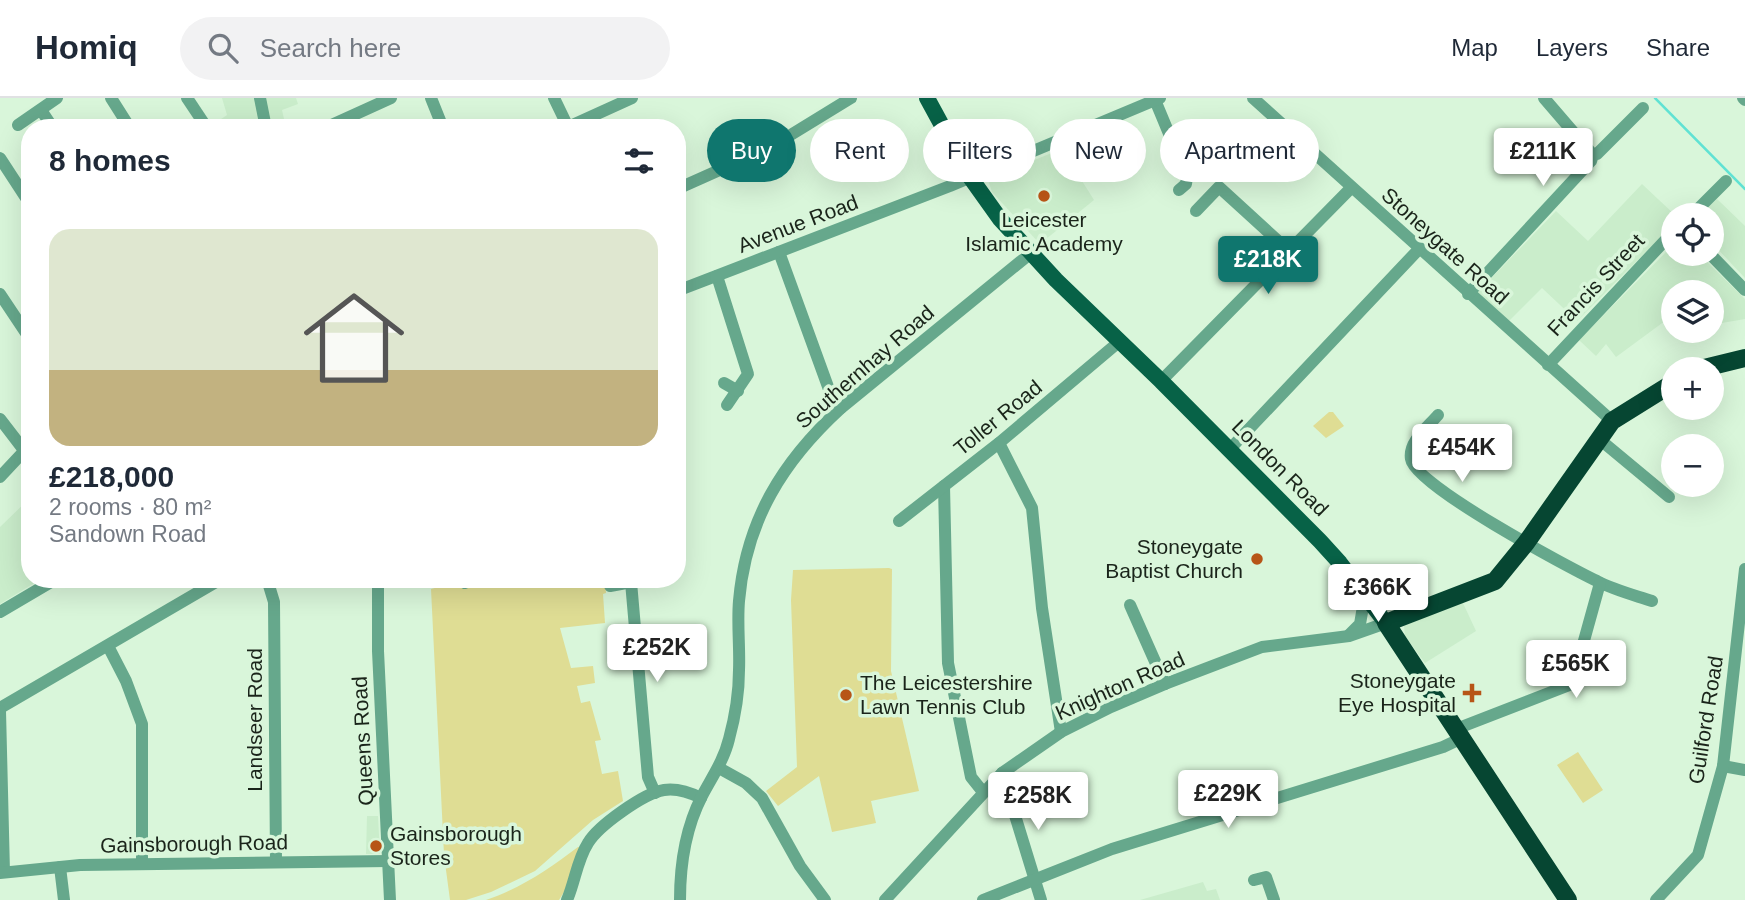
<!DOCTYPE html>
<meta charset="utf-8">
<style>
body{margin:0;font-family:Helvetica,sans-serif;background:#f2f2f3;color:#1f2937;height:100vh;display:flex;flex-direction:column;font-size:26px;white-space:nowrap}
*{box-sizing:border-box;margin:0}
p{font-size:23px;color:#747a83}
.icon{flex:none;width:38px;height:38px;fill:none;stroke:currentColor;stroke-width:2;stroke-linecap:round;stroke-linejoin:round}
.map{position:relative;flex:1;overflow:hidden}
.side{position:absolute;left:21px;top:21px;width:665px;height:469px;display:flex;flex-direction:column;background:#fff;border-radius:28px;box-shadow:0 7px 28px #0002}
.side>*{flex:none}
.banner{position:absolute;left:707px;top:21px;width:665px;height:63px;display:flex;gap:14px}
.fabs{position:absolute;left:1661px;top:105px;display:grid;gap:14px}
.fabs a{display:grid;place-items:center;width:63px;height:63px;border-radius:50%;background:#fff;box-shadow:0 7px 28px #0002;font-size:35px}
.price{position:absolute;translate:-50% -60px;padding:0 16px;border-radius:7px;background:#fff;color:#222;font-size:23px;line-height:46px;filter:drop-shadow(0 2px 4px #0008)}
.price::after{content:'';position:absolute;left:50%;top:42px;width:21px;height:16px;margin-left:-10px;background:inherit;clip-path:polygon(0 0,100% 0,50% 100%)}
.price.active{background:#0f766e;color:#fff}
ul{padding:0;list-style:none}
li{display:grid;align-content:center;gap:14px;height:371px;padding:0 28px}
li span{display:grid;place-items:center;height:217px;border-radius:21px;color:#555}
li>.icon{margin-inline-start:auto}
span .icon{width:126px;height:126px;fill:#fffc;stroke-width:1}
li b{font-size:30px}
h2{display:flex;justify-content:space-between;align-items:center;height:84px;padding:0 28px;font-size:30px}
.chip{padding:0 24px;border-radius:32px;background:#fff;box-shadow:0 7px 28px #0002;font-size:24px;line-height:63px}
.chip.active{background:#0f766e;color:#fff}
header{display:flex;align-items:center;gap:42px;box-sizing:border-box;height:98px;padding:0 35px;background:#fff;border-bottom:2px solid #e0e1e3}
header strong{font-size:33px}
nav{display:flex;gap:38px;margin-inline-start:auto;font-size:24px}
.search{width:490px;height:63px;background:#f2f2f3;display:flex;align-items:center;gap:18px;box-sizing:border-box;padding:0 24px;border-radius:38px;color:#747a83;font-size:26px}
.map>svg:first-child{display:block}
.built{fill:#caedcb}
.green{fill:#dfdd94}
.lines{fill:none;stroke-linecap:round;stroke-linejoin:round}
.stream{stroke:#60e2d3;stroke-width:2.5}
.minor{stroke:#66a88c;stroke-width:12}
.major{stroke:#076247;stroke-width:16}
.highway{stroke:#064632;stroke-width:18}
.poi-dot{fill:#b75517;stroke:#d9f6da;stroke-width:2.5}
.labels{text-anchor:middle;stroke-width:7;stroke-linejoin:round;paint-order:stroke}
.poi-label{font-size:21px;fill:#1a241a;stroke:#d9f6da;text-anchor:end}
.street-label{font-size:21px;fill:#1a241a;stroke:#d9f6da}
</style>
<header>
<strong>Homiq</strong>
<div class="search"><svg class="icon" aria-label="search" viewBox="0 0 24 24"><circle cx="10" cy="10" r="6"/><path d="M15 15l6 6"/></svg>Search here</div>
<nav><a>Map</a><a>Layers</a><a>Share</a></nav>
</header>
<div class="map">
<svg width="1745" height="802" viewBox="0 0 1745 802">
<rect width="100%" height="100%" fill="#d9f6da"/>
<g class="built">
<path d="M 222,0 L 296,0 L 298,6 L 282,12 L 286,30 L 212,30 L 211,28 L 227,17 Z"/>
<path d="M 1062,51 L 1094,102 L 1040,146 L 992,94 L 989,85 L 991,79 Z"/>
<path d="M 1642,86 L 1675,117 L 1673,117 L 1673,127 L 1577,223 L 1542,190 L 1509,223 L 1477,195 L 1556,113 L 1588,143 Z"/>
<path d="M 1717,101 L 1745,128 L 1745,180 L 1712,145 L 1712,117 L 1700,117 Z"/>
<path d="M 1673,147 L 1673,156 L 1699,156 L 1745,201 L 1745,221 L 1716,226 L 1712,217 L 1712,194 L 1673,194 L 1673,217 L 1616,259 L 1606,246 L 1596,258 L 1579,242 Z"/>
<path d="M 30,400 L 30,481 L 41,481 L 0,506 L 0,429 Z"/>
<path d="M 1462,503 L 1476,533 L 1425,565 L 1405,538 L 1404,528 Z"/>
<path d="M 367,718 L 378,718 L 380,756 L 366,756 Z"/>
<path d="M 1203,784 L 1207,793 L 1216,791 L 1220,802 L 1140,802 Z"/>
</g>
<g class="green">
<path d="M 1329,314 L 1333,314 L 1344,328 L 1326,340 L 1313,328 Z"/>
<path d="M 889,470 L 892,471 L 891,573 L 919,693 L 871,703 L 876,725 L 832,734 L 819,678 L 778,708 L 766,693 L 797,669 L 791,502 L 793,472 Z"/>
<path d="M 468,481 L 605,481 L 606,495 L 603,496 L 605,525 L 560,530 L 571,570 L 593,568 L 595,585 L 577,588 L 581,605 L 590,603 L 601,642 L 595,643 L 602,676 L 618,673 L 623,703 L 593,722 L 535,773 L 491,794 L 466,802 L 450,802 L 444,757 L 431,491 Z"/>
<path d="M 1578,654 L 1603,692 L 1583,705 L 1557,667 Z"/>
<path d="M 578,749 L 581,749 L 567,789 L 559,802 L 486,802 C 521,790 549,771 578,749 Z"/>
</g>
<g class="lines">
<path class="stream" d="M 1655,0 L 1745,91"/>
<g class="minor">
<path d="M 111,0 L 130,30"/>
<path d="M 187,0 L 207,30"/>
<path d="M 260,0 L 266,30"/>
<path d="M 431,0 L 443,30"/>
<path d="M 554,0 L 568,29"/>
<path d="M 1253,0 L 1612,323"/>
<path d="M 1544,0 L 1593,57"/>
<path d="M 1743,0 L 1745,2"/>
<path d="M 1155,2 L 1187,79 L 1186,86 L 1179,92"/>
<path d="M 41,12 L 53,30"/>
<path d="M 18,27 L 57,0"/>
<path d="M 325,30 L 391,0"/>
<path d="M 566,30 L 632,0"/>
<path d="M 0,60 L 30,106"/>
<path d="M 677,91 L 771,49 L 851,0"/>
<path d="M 1196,113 L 1219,89 L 1289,153"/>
<path d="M 1692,117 L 1726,83"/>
<path d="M 779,154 L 831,297 L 841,310"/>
<path d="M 1710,156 L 1745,192"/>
<path d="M 717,178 L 748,276 L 727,307"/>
<path d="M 677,193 L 950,88 L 1160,0"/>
<path d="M 0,196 L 30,241"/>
<path d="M 1468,196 L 1591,63 L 1593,57 L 1597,56 L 1643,10"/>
<path d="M 1548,267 L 1673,134"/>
<path d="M 1161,283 L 1351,90"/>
<path d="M 724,285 L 738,293"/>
<path d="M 1438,317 C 1428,329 1408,344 1411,361 C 1414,387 1568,469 1597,483 C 1614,492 1634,497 1652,503"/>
<path d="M 0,321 L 30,360"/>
<path d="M 1598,340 L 1669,399"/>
<path d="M 999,345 L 1032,410 L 1042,510 L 1061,634"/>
<path d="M 1230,351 L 1419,151"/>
<path d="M 0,379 L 28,349"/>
<path d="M 944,388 L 948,565 L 971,679 L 983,694"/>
<path d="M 899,423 L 999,345 L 1120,243"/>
<path d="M 267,481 L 274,504 L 276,764"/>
<path d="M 378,481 L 378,553 L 390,802"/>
<path d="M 464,481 L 465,485"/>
<path d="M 631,484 L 648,679 L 655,695"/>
<path d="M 610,488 L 648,481"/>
<path d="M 1130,507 L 1165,586"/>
<path d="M 0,514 L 56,481"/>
<path d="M 1349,537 L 1360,526 L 1365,497"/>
<path d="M 108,548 L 126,583 L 142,626 L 142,766"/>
<path d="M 0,610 L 221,481"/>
<path d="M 0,613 L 4,774"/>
<path d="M 1456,631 L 1572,586 L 1600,485"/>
<path d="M 1723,668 L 1745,672"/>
<path d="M 719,670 L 746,685 L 762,700 L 800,768 L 825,802"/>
<path d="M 1002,675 L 1041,802"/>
<path d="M 60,769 L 64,802"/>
<path d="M 0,775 L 80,767 L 389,763"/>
<path d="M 1254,782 L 1266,779 L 1274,802"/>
<path d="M 567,802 C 575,784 577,762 588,745 C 598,728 644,695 664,692 C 677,690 689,694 701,700"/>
<path d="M 680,802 C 680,766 685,731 702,698 C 712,679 724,662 729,641 C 735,619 739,595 739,572 C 740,549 737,526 739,503 C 746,422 783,363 841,310 L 1031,155"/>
<path d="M 885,802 L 1002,675 L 1061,634 L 1111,609 L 1165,586 L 1262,549 L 1349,538 L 1386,525"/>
<path d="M 983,802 L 1112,751 L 1443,649 L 1462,640"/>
<path d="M 1656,802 L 1698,757 L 1723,668 L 1745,471"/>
</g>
<path class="major" d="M 927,0 L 970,79 L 1000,121 L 1056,182 L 1161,283 L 1320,443 L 1340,465 L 1386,525"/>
<g class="highway">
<path d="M 1700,271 L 1745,260"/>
<path d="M 1568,802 L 1386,525 L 1495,483 L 1526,445 L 1612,323 L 1673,285"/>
</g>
</g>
<g class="poi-dot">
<circle cx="1044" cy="98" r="7"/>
<circle cx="1257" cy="461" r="7"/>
<path d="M1468.5 584.5h7v7h7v7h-7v7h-7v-7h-7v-7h7z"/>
<circle cx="846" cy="597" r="7"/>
<circle cx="376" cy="748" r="7"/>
</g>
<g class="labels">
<g class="poi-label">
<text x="1044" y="129" text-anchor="middle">Leicester<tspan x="1044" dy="24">Islamic Academy</tspan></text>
<text x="1243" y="456">Stoneygate<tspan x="1243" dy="24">Baptist Church</tspan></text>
<text x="1456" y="590">Stoneygate<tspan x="1456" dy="24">Eye Hospital</tspan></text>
<text x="860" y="592" text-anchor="start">The Leicestershire<tspan x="860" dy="24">Lawn Tennis Club</tspan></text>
<text x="390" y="743" text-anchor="start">Gainsborough<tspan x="390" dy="24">Stores</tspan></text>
</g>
<g class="street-label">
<text transform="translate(798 126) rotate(-21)" y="7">Avenue Road</text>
<text transform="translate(1445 148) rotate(42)" y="7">Stoneygate Road</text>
<text transform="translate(1596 187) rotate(-47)" y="7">Francis Street</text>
<text transform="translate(865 269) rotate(-41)" y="7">Southernhay Road</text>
<text transform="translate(998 320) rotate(-39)" y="7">Toller Road</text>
<text transform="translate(1280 370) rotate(45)" y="7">London Road</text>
<text transform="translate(1120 588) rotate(-24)" y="7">Knighton Road</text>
<text transform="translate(255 622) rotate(-90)" y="7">Landseer Road</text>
<text transform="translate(1706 622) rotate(-81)" y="7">Guilford Road</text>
<text transform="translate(363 643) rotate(-93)" y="7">Queens Road</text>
<text transform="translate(194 746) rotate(-1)" y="7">Gainsborough Road</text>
</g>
</g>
</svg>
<div class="fabs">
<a><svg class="icon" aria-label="locate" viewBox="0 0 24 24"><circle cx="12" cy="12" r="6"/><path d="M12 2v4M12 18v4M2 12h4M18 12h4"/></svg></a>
<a><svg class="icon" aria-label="layers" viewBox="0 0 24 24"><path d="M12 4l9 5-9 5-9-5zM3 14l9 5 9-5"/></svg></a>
<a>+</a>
<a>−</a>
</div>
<b class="price" style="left:1543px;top:90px">£211K</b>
<b class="price active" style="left:1268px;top:198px">£218K</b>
<b class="price" style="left:1462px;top:386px">£454K</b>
<b class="price" style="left:1378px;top:526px">£366K</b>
<b class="price" style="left:657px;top:586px">£252K</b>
<b class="price" style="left:1576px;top:602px">£565K</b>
<b class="price" style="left:1228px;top:732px">£229K</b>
<b class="price" style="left:1038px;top:734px">£258K</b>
<div class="banner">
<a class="chip active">Buy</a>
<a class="chip">Rent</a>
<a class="chip">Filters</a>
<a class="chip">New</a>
<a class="chip">Apartment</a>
</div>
<section class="side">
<h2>8 homes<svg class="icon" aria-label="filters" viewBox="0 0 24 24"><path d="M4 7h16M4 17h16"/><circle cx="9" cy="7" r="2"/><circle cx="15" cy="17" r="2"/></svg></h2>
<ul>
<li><span style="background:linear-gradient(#dfe7d0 65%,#c2b280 0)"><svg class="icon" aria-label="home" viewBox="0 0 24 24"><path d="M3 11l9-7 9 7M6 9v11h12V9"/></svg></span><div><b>£218,000</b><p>2 rooms · 80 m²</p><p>Sandown Road</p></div></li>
</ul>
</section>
</div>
